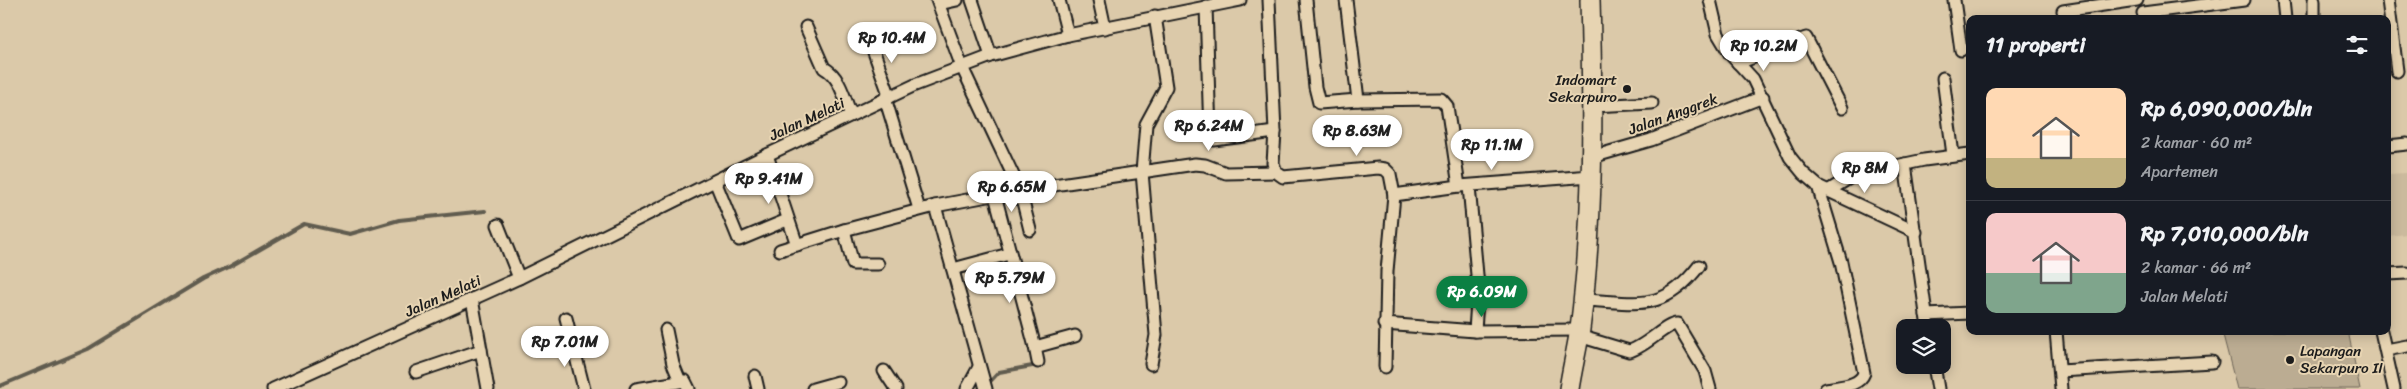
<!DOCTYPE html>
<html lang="id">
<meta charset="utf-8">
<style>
body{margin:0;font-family:Sriracha,sans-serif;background:#242831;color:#f1f3f6;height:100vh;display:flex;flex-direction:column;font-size:19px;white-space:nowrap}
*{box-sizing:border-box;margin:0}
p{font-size:16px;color:#9ea1a6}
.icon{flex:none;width:28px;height:28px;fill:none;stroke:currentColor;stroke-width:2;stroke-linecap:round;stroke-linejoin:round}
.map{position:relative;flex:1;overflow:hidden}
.sheet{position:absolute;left:1966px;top:15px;width:425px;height:320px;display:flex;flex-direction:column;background:#171b24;border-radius:10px;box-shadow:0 2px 12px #0003}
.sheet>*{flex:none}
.tools{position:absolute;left:1896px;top:319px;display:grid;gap:10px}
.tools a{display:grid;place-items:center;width:55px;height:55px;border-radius:10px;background:#171b24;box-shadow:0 2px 12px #0003;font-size:25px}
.price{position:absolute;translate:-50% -42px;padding:0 11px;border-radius:18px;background:#fff;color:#222;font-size:16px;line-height:32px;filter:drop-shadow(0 1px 2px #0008)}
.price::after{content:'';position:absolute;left:50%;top:30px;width:15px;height:11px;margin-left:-8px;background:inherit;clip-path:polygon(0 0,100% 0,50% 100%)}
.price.active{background:#0b8043;color:#fff}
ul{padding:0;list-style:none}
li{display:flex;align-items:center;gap:15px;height:125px;padding:0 20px}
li+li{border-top:1px solid #363941}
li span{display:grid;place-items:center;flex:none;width:140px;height:100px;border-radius:10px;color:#555}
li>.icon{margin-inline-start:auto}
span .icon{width:60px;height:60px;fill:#fffc;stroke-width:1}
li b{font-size:21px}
h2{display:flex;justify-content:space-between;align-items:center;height:60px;padding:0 20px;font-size:21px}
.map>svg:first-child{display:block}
.built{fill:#cbba9d}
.green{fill:#bbac92;stroke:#6c6457}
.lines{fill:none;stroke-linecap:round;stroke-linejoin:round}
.stream{stroke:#615b4f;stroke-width:4}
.street-casing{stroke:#1c1c1c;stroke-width:15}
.primary-casing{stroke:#1c1c1c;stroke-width:22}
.street{stroke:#e7d4b2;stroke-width:11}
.primary{stroke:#e7d4b2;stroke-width:19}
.poi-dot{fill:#1c1c1c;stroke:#e7d4b2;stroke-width:2}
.labels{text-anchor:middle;stroke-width:4;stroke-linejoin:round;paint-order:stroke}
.poi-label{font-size:15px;fill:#1c1c1c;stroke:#e7d4b2;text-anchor:end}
.street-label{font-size:15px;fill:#1c1c1c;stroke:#e7d4b2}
</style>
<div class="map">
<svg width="2407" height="389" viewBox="0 0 2407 389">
<rect width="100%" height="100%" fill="#dbc9a9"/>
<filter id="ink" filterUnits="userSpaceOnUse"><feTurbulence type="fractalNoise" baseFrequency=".02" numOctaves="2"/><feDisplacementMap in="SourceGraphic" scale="10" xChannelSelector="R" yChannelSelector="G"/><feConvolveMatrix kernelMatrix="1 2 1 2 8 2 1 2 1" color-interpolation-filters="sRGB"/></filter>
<g filter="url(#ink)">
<path class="built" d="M 2407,173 L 2407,234 L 2388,236 L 2388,174 Z"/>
<path class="green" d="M 2222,331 L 2348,331 L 2360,389 L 2237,389 Z"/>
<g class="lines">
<g class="stream">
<path d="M 0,386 L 88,349 L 203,279 L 229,267 L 304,224 L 350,234 L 399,220 L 485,211"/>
<path d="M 979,389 L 986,386 L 999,372 L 1038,365"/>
</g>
<defs>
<g id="street">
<path d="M 937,0 L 962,67 L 1020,190 L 935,206 L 986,389"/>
<path d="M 972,0 L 991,56"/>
<path d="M 1059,0 L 1068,35"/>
<path d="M 1099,0 L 1105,28"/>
<path d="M 1269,0 L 1275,132 L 1273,163 L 1276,172 L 1283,177 L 1378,168 L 1385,169 L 1390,174 L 1394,195 L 1387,271 L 1385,367"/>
<path d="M 1306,0 L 1315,87 L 1319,103 L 1358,100 L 1441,99 L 1447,106 L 1459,186"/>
<path d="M 1346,0 L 1358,100"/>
<path d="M 1710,0 L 1718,34 L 1730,54 L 1753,79 L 1790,157 L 1803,173 L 1818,186 L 1916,232"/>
<path d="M 1954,0 L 1961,50"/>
<path d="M 2283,0 L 2285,19"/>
<path d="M 2314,0 L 2314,19"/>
<path d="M 2388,0 L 2397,71"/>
<path d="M 939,4 L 957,0"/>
<path d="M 1206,6 L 1210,135 L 1214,140 L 1275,132"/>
<path d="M 2063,11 L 2137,0"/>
<path d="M 2143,13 L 2244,0"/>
<path d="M 806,27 L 824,68 C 840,76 845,100 851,115"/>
<path d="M 870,41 L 890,97"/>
<path d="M 1738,63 L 1806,38 L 1842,108"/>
<path d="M 1943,78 L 1953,155"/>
<path d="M 885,98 L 919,209"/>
<path d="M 1593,106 L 1652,103"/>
<path d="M 2388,146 L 2407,144"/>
<path d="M 767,155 L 797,245"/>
<path d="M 1592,157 L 1651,140 L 1763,97"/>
<path d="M 1905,164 L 1928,328"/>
<path d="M 715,181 L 739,240 L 787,220"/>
<path d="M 1469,186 L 1478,286 L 1475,331"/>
<path d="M 1818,186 L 1841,262 L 1864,373 C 1859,387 1839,386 1826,389"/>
<path d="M 1828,191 L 1854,175 L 1924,160 L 1970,154"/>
<path d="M 995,195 L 1035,347 L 1075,336"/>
<path d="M 1394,195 L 1459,186 L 1591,176"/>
<path d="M 498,225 L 519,278"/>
<path d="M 844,230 L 853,264 L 878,264"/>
<path d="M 1030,230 L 1020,190 L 1195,164 L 1205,165 L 1226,173 L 1276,172"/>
<path d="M 780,250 L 844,230 L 935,206"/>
<path d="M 953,269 L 1009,254"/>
<path d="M 2388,274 L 2407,273"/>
<path d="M 472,299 L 488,389"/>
<path d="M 1583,300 C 1636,302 1662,314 1699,266"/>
<path d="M 1926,315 L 1970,313"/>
<path d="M 566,318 L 584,389"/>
<path d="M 1384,324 L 1475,331 L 1580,330"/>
<path d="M 666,330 L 673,364 L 680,381"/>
<path d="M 2056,331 L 2061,389"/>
<path d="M 2381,331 L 2394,389"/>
<path d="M 1579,336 L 1629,351 C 1644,348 1667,323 1677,324 L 1705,371 L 1710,389"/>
<path d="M 1035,347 L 1038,362"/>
<path d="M 2386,350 L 2407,346"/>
<path d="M 1151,364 L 1156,335 L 1142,172 L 1146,124 L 1166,87 L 1155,16"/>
<path d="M 1934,365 L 1938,389"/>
<path d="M 884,371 L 896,389"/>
<path d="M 2060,371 L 2212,362"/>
<path d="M 416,372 L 481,350"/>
<path d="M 755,376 L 758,389"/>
<path d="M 273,389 L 519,278 L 767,155 L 915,85 L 991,56 L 1068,35 L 1240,0"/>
<path d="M 636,389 L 685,381 L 689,389"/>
<path d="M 813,389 L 838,382"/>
<path d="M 967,389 L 979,367"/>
</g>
<path id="primary" d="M 1569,389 C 1572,369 1577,349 1580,329 C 1594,220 1593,110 1590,0"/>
</defs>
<use href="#street" class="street-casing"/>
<use href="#primary" class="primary-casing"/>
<use href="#street" class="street"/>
<use href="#primary" class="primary"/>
</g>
</g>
<g class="poi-dot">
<circle cx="1627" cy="89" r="5"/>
<circle cx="2290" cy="360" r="5"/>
</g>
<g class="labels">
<g class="poi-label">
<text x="1617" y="85">Indomart<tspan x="1617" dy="17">Sekarpuro</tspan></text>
<text x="2300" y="356" text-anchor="start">Lapangan<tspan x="2300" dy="17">Sekarpuro II</tspan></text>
</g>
<g class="street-label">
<text transform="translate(1673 114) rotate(-20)" y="5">Jalan Anggrek</text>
<text transform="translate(807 119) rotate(-25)" y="5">Jalan Melati</text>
<text transform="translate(443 296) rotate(-24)" y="5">Jalan Melati</text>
</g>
</g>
</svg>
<div class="tools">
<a><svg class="icon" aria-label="layers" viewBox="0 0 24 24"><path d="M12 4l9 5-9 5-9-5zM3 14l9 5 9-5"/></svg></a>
</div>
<b class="price" style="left:892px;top:64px">Rp 10.4M</b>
<b class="price" style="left:1764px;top:72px">Rp 10.2M</b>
<b class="price" style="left:1209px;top:152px">Rp 6.24M</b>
<b class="price" style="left:1357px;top:157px">Rp 8.63M</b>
<b class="price" style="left:1492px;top:171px">Rp 11.1M</b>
<b class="price" style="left:1865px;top:194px">Rp 8M</b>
<b class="price" style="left:769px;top:205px">Rp 9.41M</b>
<b class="price" style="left:1012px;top:213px">Rp 6.65M</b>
<b class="price" style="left:1010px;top:304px">Rp 5.79M</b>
<b class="price active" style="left:1482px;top:318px">Rp 6.09M</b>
<b class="price" style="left:565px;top:368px">Rp 7.01M</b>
<section class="sheet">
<h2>11 properti<svg class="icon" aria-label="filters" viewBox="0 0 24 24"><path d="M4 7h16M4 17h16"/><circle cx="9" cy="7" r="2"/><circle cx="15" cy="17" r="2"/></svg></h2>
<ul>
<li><span style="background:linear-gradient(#ffd9b3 70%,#c2b280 0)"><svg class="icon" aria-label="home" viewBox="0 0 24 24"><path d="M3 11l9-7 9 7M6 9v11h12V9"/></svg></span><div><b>Rp 6,090,000/bln</b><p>2 kamar · 60 m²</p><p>Apartemen</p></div></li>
<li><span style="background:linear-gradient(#f6c9c9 60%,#7fa58c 0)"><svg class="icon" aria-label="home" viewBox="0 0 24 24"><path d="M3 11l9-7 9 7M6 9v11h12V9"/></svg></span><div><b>Rp 7,010,000/bln</b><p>2 kamar · 66 m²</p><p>Jalan Melati</p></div></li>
</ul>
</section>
</div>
